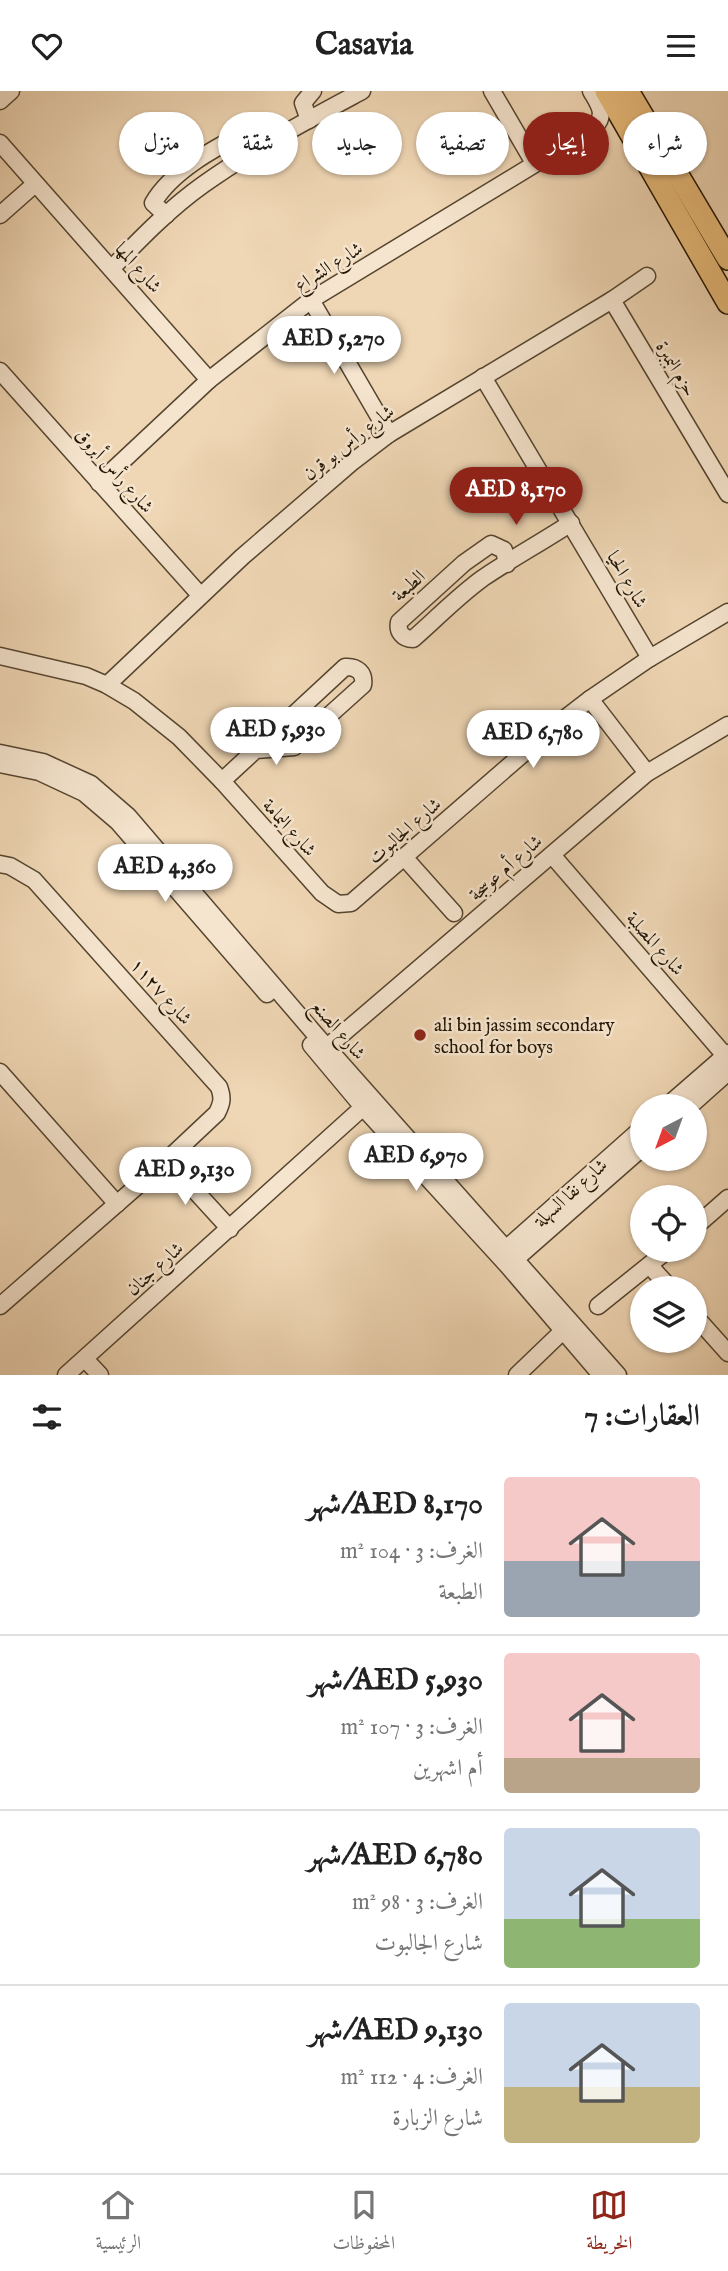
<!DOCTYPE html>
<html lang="ar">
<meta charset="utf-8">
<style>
body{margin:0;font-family:"IM FELL English",Amiri,serif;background:#f6f6f6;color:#222;direction:rtl;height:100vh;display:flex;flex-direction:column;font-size:26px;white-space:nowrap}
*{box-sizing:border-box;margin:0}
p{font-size:23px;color:#767676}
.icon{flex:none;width:38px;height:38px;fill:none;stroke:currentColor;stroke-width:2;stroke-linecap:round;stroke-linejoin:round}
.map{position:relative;height:1284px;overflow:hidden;direction:ltr}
.details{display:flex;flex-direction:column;background:#fff;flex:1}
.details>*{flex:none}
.hud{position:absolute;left:21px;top:21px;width:686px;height:63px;direction:rtl;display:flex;gap:14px}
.needle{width:46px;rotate:221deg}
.buttons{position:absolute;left:630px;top:1003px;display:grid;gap:14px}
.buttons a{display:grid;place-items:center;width:77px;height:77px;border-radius:50%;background:#fff;box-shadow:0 2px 5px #0004;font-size:35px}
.price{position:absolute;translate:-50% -60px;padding:0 16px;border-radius:24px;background:#fff;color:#222;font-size:23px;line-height:46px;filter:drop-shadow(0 2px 4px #0008)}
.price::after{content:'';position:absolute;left:50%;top:42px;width:21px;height:16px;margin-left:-10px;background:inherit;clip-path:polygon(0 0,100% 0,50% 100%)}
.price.active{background:#8f2418;color:#fff}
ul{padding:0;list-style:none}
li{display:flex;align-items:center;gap:21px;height:175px;padding:0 28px}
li+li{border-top:2px solid #e0e0e0}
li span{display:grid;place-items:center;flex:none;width:196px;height:140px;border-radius:7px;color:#555}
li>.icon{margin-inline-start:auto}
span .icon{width:84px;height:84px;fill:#fffc;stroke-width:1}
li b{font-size:30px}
h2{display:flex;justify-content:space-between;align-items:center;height:84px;padding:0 28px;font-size:30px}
.tag{padding:0 24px;border-radius:32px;background:#fff;box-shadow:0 2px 5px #0004;font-size:24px;line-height:63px}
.tag.active{background:#8f2418;color:#fff}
header{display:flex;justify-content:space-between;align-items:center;height:91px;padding:0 28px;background:#fff;font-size:32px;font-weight:700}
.tabs{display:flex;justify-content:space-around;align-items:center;height:98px;border-top:2px solid #e0e0e0;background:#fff;font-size:19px;color:#767676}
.tabs a{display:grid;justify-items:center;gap:4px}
.tabs .active{color:#8f2418}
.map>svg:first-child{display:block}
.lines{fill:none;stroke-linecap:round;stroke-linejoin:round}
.minor-casing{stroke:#55452f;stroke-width:19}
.major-casing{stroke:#221503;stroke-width:24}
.minor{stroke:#f5e4ce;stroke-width:16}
.major{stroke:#e8bb7a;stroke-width:21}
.poi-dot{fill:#8f2418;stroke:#f5e4ce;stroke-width:2.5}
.labels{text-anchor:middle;stroke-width:5;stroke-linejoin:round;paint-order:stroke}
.street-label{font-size:19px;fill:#221503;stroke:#f5e4ce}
.poi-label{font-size:19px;fill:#221503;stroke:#f5e4ce;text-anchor:start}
</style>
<header><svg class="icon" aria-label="menu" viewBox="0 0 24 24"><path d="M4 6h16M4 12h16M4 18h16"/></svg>Casavia<svg class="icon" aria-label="heart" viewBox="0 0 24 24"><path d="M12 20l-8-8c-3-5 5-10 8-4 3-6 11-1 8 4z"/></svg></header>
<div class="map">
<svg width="728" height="1284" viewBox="0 0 728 1284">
<rect width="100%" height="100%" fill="#efd6b4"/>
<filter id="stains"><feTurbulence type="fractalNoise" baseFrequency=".00286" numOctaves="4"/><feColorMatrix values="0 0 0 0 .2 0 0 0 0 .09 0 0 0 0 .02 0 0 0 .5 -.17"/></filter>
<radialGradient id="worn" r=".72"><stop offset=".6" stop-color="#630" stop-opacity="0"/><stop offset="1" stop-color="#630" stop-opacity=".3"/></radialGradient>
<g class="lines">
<defs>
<g id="minor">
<path d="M 492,0 L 534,72"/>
<path d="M 0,10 L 11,0"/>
<path d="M 309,29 L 303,12 L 313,0"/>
<path d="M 0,52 L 209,289"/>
<path d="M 0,124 L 35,93"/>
<path d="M 166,124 L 153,112 C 172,80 213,58 246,41 C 258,38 266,41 264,54"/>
<path d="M 112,177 C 141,147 170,117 204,93 C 253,58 308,29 362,0"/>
<path d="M 311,209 L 389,343"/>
<path d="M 612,209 L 728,403"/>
<path d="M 0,280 L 200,504"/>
<path d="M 483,286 L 650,567"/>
<path d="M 99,392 L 209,289 L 311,209 L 594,37 C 607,23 599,14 591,0"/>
<path d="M 507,473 L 504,459 L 491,453 L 464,472 L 399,531 C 397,541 403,548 413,548 C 436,528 458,505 483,487 C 511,468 542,451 571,432"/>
<path d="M 0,565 L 86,585 L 107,594 L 134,610 L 179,646 L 222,690 L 322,802 L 338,813 L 351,812 L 555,635 L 590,608 L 650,567 L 728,521"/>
<path d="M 107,594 L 242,466 L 351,372 L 389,343 L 612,209 L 647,185"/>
<path d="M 590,608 L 647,682"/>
<path d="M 0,662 L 43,671 L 91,693 L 128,725 L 315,943 L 618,1284"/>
<path d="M 0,673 L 39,681 L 84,702 L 118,731 L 267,903"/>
<path d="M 222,690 L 345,576 C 357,575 365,582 363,594 L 294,656 L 256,659"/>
<path d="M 552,764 L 728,968"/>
<path d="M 404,766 L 454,822"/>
<path d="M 0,773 L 10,775 L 34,789 L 219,996 C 223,1007 222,1012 217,1022 L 167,1069 L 0,1215"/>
<path d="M 311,954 L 362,1015 L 508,1175 L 601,1284"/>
<path d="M 319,963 L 647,682 L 728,634"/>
<path d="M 0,981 L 117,1113"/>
<path d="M 667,1015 L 728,962"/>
<path d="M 690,1015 L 728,981"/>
<path d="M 167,1069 L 230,1138"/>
<path d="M 695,1136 L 728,1107"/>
<path d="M 500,1163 L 642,1037"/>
<path d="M 510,1173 L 642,1057"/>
<path d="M 650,1175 L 670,1197"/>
<path d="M 598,1215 L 669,1158"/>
<path d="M 695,1225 L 728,1262"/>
<path d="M 85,1268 L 100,1284"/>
<path d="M 66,1284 L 371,1009"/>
<path d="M 517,1284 L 568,1235"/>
</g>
<g id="major">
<path d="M 606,0 L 728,212"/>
<path d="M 628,0 L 728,168"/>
</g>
</defs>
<use href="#minor" class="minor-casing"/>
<use href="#major" class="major-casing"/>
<use href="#minor" class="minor"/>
<use href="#major" class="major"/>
</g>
<circle class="poi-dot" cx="420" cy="944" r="7"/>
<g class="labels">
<g class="street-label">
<text transform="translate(328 175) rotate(-32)" y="7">شارع الشراع</text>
<text transform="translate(139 176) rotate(49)" y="7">شارع المها</text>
<text transform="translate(677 277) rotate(59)" y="7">حزم البمبرة</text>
<text transform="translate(348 351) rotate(-38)" y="7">شارع رأس بو قرن</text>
<text transform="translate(115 379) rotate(48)" y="7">شارع رأس أبروق</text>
<text transform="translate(628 488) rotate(60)" y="7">شارع الحيا</text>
<text transform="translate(408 494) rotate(-42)" y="7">الطبعة</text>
<text transform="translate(290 736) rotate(48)" y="7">شارع اليمامة</text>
<text transform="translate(404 739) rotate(-41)" y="7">شارع الجالبوت</text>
<text transform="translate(505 776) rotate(-41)" y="7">شارع أم عوسجة</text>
<text transform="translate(656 852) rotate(49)" y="7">شارع المصلبة</text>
<text transform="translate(162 900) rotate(48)" y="7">شارع ١١٢٧</text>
<text transform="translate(339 938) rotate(49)" y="7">شارع الصنع</text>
<text transform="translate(570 1101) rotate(-42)" y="7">شارع نقا السهلة</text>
<text transform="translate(154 1177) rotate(-42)" y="7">شارع جنان</text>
</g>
<g class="poi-label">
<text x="434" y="940">ali bin jassim secondary<tspan x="434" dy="22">school for boys</tspan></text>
</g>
</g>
<rect width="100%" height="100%" filter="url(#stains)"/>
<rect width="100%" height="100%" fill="url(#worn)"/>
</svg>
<div class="buttons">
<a><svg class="needle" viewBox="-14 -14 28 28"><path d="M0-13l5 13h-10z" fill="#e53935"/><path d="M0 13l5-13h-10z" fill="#767676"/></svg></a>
<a><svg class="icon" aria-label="locate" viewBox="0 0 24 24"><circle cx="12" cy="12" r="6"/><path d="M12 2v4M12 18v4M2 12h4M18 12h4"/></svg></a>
<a><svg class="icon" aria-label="layers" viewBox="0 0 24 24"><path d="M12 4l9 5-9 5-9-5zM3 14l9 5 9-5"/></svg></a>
</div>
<b class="price" style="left:334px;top:285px">AED 5,270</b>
<b class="price active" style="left:516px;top:436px">AED 8,170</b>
<b class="price" style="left:276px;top:676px">AED 5,930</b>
<b class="price" style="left:533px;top:679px">AED 6,780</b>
<b class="price" style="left:165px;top:813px">AED 4,360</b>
<b class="price" style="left:416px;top:1102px">AED 6,970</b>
<b class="price" style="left:185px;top:1116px">AED 9,130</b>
<div class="hud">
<a class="tag">شراء</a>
<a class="tag active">إيجار</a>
<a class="tag">تصفية</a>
<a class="tag">جديد</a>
<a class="tag">شقة</a>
<a class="tag">منزل</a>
</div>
</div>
<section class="details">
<h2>العقارات: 7<svg class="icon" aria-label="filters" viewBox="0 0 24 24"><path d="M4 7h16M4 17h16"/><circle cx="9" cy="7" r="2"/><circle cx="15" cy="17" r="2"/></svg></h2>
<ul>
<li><span style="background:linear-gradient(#f6c9c9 60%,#9aa5b1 0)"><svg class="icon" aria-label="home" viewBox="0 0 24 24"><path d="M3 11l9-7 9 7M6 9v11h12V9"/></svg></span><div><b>AED 8,170/شهر</b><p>الغرف: 3 · 104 m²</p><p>الطبعة</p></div></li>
<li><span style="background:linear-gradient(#f6c9c9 75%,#b9a48a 0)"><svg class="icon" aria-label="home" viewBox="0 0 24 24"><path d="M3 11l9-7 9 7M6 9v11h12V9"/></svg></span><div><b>AED 5,930/شهر</b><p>الغرف: 3 · 107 m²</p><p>أم اشهرين</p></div></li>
<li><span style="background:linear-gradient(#c9d6e8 65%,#8fb573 0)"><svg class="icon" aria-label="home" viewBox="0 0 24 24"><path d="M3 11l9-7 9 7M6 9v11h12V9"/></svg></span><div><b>AED 6,780/شهر</b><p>الغرف: 3 · 98 m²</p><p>شارع الجالبوت</p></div></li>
<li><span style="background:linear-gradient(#c9d6e8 60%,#c2b280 0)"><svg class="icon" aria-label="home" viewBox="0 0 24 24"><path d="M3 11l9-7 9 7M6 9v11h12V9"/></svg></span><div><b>AED 9,130/شهر</b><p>الغرف: 4 · 112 m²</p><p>شارع الزبارة</p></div></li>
</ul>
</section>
<nav class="tabs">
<a class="active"><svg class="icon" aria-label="map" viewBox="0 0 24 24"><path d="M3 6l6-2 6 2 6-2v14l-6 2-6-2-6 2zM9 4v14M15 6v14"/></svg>الخريطة</a>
<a><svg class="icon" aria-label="saved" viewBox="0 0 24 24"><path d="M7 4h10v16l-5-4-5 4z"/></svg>المحفوظات</a>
<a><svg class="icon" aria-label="home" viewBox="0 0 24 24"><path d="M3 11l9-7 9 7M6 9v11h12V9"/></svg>الرئيسية</a>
</nav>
